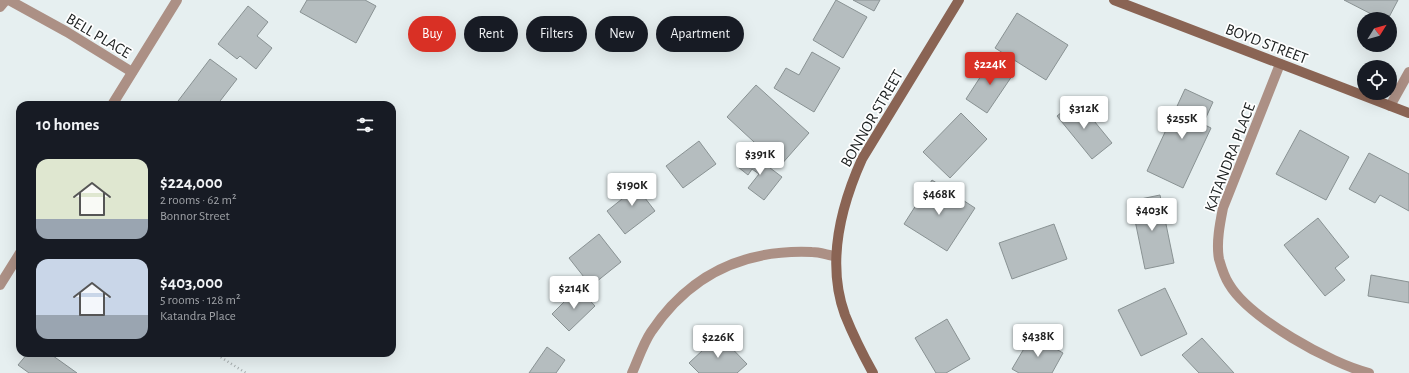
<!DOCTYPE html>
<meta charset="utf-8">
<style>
body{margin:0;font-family:"Alegreya Sans",sans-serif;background:#242831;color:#f1f3f6;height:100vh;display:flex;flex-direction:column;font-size:15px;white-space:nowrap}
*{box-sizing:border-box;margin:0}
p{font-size:13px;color:#9ea1a6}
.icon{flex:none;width:22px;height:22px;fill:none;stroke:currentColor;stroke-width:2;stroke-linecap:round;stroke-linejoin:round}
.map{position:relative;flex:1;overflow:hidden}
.drawer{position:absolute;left:16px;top:101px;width:380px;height:256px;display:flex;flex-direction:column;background:#171b24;border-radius:12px;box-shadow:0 4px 16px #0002}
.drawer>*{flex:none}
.banner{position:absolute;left:408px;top:16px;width:380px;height:36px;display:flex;gap:8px}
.needle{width:26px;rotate:53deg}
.controls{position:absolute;left:1357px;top:12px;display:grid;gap:8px}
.controls a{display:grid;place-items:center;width:40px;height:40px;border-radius:50%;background:#171b24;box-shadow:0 4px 16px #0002;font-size:20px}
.price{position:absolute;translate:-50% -34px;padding:0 9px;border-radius:4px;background:#fff;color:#222;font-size:13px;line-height:26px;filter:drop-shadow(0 1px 2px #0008)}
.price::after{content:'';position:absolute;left:50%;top:24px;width:12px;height:9px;margin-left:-6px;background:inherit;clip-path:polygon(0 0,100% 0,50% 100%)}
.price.selected{background:#d93025;color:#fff}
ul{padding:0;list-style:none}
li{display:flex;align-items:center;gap:12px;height:100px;padding:0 20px}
li span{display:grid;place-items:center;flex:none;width:112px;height:80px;border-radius:12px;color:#555}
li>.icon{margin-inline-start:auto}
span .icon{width:48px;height:48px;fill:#fffc;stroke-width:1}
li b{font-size:17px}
h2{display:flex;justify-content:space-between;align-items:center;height:48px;padding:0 20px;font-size:17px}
.pill{padding:0 14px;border-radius:18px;background:#171b24;box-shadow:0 4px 16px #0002;font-size:14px;line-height:36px}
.pill.selected{background:#d93025;color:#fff}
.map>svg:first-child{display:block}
.building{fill:#b5bdbf;stroke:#899293}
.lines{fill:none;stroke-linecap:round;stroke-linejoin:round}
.path{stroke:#a8afb0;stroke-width:2.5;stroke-dasharray:1 3;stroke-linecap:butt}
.street{stroke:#ac9085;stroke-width:10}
.secondary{stroke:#8a6454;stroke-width:10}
.labels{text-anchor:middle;stroke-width:3.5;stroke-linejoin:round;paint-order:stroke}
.street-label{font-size:16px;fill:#1c2020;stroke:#fff}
</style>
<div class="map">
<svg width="1409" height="373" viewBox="0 0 1409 373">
<rect width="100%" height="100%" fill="#e6eff0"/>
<g class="building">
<path d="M 307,0 L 365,0 L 376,6 L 356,43 L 300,12 Z"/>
<path d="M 836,0 L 867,17 L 843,58 L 813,40 Z"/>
<path d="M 853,0 L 880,0 L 874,11 Z"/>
<path d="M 1344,0 L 1398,0 L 1388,19 L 1381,19 Z"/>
<path d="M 248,6 L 268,22 L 257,36 L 272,48 L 256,69 L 240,56 L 237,59 L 218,44 Z"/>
<path d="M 1017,13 L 1068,45 L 1046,80 L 995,48 Z"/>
<path d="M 812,52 L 840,68 L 814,112 L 774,88 L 786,68 L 799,75 Z"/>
<path d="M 210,59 L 237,79 L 217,105 L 175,105 Z"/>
<path d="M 992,59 L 1014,73 L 987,113 L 966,99 Z"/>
<path d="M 756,85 L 809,133 L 780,166 L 727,117 Z"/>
<path d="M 1185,89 L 1213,102 L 1203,124 L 1211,128 L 1183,188 L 1147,171 Z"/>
<path d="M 1077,100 L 1112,143 L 1092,159 L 1057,116 Z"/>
<path d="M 961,113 L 987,139 L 950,178 L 923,152 Z"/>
<path d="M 1300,130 L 1349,157 L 1326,200 L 1276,174 Z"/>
<path d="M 699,141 L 716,164 L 683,188 L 666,166 Z"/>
<path d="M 749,152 L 782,177 L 764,200 L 748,188 L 759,174 L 752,169 L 748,175 L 738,167 Z"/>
<path d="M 1369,153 L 1409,174 L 1409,211 L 1380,195 L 1375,203 L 1349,189 Z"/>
<path d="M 641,174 L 647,182 L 638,189 L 655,211 L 625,234 L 607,211 L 627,195 L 622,189 Z"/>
<path d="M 932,180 L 975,208 L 947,251 L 904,224 Z"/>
<path d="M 1160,195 L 1174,263 L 1145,269 L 1131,201 Z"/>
<path d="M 1318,218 L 1349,257 L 1335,268 L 1345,280 L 1325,296 L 1284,245 Z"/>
<path d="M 1054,224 L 1067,259 L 1012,279 L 999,243 Z"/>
<path d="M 599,234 L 621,262 L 591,286 L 569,258 Z"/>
<path d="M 1371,275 L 1409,282 L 1409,303 L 1368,296 Z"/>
<path d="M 578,288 L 595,306 L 569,331 L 552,314 Z"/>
<path d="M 1165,288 L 1187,334 L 1141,356 L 1118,310 Z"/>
<path d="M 947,319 L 970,359 L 946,373 L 936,373 L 915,338 Z"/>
<path d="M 719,335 L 747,364 L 737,373 L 699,373 L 689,363 Z"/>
<path d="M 1032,335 L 1063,353 L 1052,373 L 1019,373 L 1012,369 Z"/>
<path d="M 1202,338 L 1234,373 L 1199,373 L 1182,355 Z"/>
<path d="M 547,347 L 565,360 L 556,373 L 529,373 Z"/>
<path d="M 28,353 L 49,353 L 77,373 L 29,373 L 18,365 Z"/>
</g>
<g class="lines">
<path class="path" d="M 214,353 L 246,373"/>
<g class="street">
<path d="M 9,0 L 67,32 L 132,72"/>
<path d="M 0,7 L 6,0"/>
<path d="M 1280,64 L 1223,208 C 1220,223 1216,243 1219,259 C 1221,266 1225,278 1229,284 C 1249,318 1331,364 1369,373"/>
<path d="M 112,105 L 177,0"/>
<path d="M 1390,106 L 1409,72"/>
<path d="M 0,285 L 20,253"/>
<path d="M 632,373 C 638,360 643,344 651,332 C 689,275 744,249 812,252 C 819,252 828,255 835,256"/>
</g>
<g class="secondary">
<path d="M 1114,0 L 1409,113"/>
<path d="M 873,373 C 863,355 853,335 845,315 C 826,263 840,208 862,159 L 959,0"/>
</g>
</g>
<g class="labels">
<g class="street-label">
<text transform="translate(99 35) rotate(31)" y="6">BELL PLACE</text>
<text transform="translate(1267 43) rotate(21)" y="6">BOYD STREET</text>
<text transform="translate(871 118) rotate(-60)" y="6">BONNOR STREET</text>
<text transform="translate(1229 157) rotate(-69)" y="6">KATANDRA PLACE</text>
</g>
</g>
</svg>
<div class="controls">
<a><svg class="needle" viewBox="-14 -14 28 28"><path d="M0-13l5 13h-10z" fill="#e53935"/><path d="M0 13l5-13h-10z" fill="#9ea1a6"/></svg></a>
<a><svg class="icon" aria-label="locate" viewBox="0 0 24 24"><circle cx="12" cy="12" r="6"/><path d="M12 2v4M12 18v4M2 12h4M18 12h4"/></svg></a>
</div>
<b class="price selected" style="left:990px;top:86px">$224K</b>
<b class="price" style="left:1084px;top:130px">$312K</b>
<b class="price" style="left:1182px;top:140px">$255K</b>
<b class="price" style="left:760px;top:176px">$391K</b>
<b class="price" style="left:632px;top:207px">$190K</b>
<b class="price" style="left:939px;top:216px">$468K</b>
<b class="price" style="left:1152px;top:232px">$403K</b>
<b class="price" style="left:574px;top:310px">$214K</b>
<b class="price" style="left:1038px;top:358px">$438K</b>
<b class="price" style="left:718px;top:359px">$226K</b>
<div class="banner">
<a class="pill selected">Buy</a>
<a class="pill">Rent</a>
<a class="pill">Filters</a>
<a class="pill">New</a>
<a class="pill">Apartment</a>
</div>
<section class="drawer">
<h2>10 homes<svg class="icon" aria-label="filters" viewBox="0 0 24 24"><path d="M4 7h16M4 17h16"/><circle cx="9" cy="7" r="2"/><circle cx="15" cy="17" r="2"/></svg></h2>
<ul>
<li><span style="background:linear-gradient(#dfe7d0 75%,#9aa5b1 0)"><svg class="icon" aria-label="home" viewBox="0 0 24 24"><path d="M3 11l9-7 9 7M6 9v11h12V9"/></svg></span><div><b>$224,000</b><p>2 rooms · 62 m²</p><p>Bonnor Street</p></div></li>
<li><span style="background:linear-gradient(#c9d6e8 70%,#9aa5b1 0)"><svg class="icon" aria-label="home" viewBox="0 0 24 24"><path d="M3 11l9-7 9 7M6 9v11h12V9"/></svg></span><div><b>$403,000</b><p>5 rooms · 128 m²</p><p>Katandra Place</p></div></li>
</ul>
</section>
</div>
